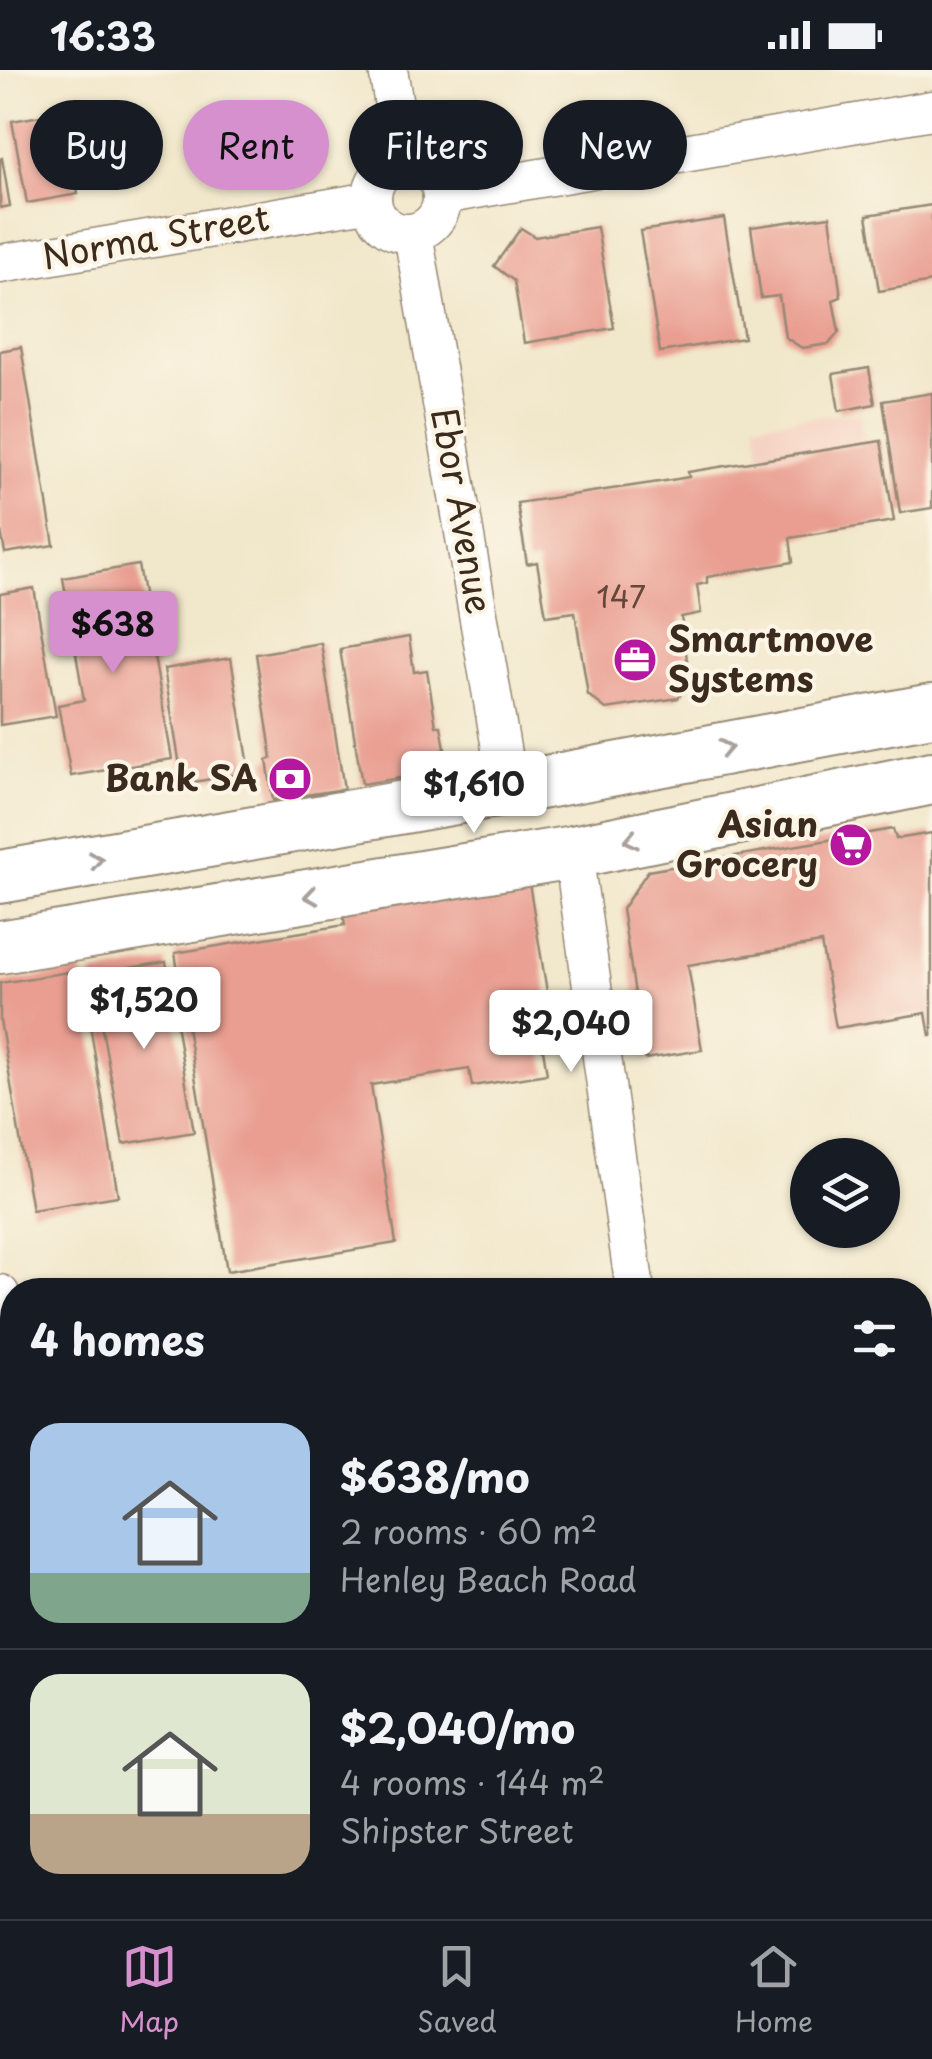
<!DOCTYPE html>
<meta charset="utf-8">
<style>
body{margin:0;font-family:"Playpen Sans",sans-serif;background:#20242c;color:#f1f3f6;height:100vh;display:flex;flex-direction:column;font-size:38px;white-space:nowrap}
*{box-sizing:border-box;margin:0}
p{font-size:32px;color:#9ea1a6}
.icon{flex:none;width:55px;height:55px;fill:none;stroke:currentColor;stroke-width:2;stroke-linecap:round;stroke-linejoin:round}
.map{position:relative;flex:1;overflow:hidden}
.panel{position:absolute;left:0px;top:1208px;width:932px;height:642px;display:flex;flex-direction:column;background:#171b24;border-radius:40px 40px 0 0;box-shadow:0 2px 8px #0004}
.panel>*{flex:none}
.banner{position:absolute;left:30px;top:30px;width:872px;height:90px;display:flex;gap:20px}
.controls{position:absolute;left:790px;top:1068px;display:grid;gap:20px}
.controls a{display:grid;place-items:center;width:110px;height:110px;border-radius:50%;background:#171b24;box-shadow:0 2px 8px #0004;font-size:50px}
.price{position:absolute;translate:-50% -85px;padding:0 22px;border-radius:10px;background:#fff;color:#222;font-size:32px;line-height:65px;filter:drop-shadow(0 2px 5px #0008)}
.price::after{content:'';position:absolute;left:50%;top:60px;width:30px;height:22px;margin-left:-15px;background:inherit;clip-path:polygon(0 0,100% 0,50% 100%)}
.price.active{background:#d690ce;color:#111}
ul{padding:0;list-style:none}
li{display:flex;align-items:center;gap:30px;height:250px;padding:0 30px}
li+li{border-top:2px solid #363941}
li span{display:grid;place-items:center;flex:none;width:280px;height:200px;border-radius:30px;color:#555}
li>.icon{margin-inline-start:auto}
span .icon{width:120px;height:120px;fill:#fffc;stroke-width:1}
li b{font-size:42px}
h2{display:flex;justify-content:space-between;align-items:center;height:120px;padding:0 30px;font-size:42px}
.tag{padding:0 35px;border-radius:45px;background:#171b24;box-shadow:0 2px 8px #0004;font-size:35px;line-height:90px}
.tag.active{background:#d690ce;color:#111}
.status{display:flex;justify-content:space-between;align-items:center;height:70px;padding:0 50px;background:#171b24;direction:ltr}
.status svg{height:28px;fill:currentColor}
.dock{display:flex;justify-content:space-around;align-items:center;height:140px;border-top:2px solid #363941;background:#171b24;font-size:28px;color:#9ea1a6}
.dock a{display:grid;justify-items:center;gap:5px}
.dock .active{color:#d690ce}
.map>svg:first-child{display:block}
.built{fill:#f5d2c2}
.building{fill:#e99e91}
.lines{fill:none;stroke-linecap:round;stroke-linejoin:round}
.street-casing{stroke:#968874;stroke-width:41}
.secondary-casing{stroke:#968874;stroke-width:56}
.street{stroke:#fff;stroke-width:38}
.secondary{stroke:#fff;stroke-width:52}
.oneway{stroke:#a79f9a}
.labels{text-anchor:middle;stroke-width:8;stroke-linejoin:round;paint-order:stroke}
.number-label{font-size:30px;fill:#66473b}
.street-label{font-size:35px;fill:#3b2a1e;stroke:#fcf5e5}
.poi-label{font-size:35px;font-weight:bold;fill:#3b2a1e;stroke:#fcf5e5;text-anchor:end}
</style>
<div class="status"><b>16:33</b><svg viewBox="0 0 49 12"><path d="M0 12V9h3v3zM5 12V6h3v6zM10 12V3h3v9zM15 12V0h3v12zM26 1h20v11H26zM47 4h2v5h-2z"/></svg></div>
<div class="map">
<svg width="932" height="1849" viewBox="0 0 932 1849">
<rect width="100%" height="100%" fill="#fcf5e5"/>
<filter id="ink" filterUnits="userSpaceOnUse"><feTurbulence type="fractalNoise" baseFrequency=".01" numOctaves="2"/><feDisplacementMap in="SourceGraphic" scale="20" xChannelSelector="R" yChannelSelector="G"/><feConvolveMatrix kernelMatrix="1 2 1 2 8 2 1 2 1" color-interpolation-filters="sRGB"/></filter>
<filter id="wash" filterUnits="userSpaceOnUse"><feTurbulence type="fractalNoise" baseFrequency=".0048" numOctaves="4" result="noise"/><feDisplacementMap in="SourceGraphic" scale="40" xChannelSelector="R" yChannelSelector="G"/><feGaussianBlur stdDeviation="2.25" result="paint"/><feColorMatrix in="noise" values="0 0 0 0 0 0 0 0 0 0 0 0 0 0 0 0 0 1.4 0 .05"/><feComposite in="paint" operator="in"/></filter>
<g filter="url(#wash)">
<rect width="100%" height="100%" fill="#f1e7cb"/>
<path class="built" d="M 859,342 L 871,417 L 767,434 L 756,353 Z"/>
<g id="blocks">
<g class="building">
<path d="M 64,42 L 78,124 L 27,133 L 12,51 Z"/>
<path d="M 2,88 L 10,136 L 0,138 L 0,89 Z"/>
<path d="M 932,135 L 932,212 L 879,221 L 867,145 Z"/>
<path d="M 830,146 L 841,227 L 833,230 L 839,262 L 829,274 L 802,278 L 785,267 L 779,226 L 761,228 L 751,157 Z"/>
<path d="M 724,148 L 744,268 L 660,282 L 640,161 Z"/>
<path d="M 597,157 L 614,258 L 524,273 L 514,211 L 494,196 L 521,158 L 535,167 Z"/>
<path d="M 21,277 L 54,475 L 5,483 L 0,456 L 0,281 Z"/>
<path d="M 869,298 L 875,334 L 839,341 L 833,304 Z"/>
<path d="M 932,323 L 932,438 L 900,443 L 883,331 Z"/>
<path d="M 881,371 L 894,451 L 790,468 L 793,492 L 707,507 L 707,513 L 697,515 L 701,543 L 681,547 L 690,611 L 678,628 L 606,639 L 588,625 L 575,542 L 546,546 L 537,492 L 527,494 L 517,433 L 659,412 L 689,407 L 688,402 Z"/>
<path d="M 138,495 L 172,689 L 71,706 L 58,635 L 84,630 L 63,508 Z"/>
<path d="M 34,518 L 56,646 L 0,655 L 0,524 Z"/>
<path d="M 409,567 L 414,602 L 427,600 L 436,656 L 441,656 L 445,678 L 425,704 L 362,714 L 340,579 Z"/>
<path d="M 321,573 L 344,719 L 273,730 L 267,690 L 272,688 L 256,584 Z"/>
<path d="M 231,588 L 250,702 L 183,714 L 164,599 Z"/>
<path d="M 893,759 L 896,769 L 932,763 L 932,966 L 930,966 L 926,943 L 836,958 L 821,873 L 688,895 L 702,980 L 645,989 L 622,839 L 648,801 Z"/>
<path d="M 528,807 L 549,934 L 536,936 L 547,1004 L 472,1016 L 469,999 L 371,1015 L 396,1173 L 227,1201 L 175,883 L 345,855 L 342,837 Z"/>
<path d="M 166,892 L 194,1062 L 123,1074 L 92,904 Z"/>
<path d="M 81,900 L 118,1126 L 32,1140 L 0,950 L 0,913 Z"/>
</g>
</g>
</g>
<g filter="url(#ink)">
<use href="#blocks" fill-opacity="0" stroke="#968874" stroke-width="2.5"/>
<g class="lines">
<defs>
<g id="street">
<path d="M 388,0 L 404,93"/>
<circle cx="407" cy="128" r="35"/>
<path d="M 442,125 L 932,40"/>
<path d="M 413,163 L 508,719"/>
<path d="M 0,194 L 372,131"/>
<path d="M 573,782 L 635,1220"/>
<path d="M 0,1224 L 12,1295"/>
<path d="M 108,1838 L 110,1849"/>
<path d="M 722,1838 L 724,1849"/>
</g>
<g id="secondary">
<path d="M 0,807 L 508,719 L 932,640"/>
<path d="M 0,877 L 573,782 L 932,708"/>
</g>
</defs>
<use href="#street" class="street-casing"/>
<use href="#secondary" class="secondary-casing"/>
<use href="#street" class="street"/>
<use href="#secondary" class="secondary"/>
</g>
<defs><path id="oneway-chevron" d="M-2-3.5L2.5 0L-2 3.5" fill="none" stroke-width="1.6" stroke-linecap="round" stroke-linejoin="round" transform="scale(2.5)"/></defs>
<g class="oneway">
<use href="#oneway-chevron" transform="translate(726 678) rotate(-11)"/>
<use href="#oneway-chevron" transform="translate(631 770) rotate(168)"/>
<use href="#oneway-chevron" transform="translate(96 790) rotate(-10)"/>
<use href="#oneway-chevron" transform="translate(311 826) rotate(171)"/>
</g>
</g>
<defs>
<symbol id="office-disc" viewBox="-11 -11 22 22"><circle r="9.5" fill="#b5179e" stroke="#fcf5e5"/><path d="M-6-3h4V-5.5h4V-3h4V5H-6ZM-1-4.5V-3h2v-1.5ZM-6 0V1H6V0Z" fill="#fff"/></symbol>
<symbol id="bank-disc" viewBox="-11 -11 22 22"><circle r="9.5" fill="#b5179e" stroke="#fcf5e5"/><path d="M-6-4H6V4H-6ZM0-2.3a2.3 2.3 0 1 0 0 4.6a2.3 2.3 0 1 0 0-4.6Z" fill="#fff"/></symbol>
<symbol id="supermarket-disc" viewBox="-11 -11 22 22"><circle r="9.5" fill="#b5179e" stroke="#fcf5e5"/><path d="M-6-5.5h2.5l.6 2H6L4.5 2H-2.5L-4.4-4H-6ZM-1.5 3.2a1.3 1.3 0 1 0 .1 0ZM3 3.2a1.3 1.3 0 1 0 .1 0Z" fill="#fff"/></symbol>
</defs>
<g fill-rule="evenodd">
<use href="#office-disc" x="610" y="565" width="50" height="50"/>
<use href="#bank-disc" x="265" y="684" width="50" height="50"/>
<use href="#supermarket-disc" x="826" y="750" width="50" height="50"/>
</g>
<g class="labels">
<g class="number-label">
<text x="621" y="538">147</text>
</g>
<g class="street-label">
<text transform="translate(156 168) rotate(-10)" y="12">Norma Street</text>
<text transform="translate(461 441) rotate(80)" y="12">Ebor Avenue</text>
</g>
<g class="poi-label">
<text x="668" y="582" text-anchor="start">Smartmove<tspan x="668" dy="40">Systems</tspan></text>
<text x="258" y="721">Bank SA</text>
<text x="818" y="767">Asian<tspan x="818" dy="40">Grocery</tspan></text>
</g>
</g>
</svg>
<div class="controls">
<a><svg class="icon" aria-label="layers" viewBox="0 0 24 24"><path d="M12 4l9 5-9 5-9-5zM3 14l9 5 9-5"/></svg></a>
</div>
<b class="price active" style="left:113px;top:606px">$638</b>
<b class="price" style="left:474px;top:766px">$1,610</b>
<b class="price" style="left:144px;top:982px">$1,520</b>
<b class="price" style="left:571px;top:1005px">$2,040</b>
<div class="banner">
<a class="tag">Buy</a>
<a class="tag active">Rent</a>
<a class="tag">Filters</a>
<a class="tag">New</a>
</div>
<section class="panel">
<h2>4 homes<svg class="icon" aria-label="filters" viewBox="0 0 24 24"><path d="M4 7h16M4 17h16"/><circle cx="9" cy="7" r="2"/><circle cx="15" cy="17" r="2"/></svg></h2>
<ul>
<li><span style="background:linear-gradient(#a9c7e8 75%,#7fa58c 0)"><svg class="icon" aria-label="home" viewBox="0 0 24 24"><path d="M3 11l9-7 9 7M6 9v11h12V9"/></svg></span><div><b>$638/mo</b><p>2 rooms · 60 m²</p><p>Henley Beach Road</p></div></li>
<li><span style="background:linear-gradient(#dfe7d0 70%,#b9a48a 0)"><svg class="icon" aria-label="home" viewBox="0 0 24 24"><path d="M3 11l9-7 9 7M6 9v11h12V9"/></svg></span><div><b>$2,040/mo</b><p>4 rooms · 144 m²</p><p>Shipster Street</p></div></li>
</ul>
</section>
</div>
<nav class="dock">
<a class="active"><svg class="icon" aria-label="map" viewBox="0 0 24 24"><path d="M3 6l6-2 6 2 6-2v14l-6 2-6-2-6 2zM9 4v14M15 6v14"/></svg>Map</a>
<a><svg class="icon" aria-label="saved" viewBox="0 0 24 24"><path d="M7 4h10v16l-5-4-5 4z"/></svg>Saved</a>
<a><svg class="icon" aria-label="home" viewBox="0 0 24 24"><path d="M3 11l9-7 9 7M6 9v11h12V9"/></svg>Home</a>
</nav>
